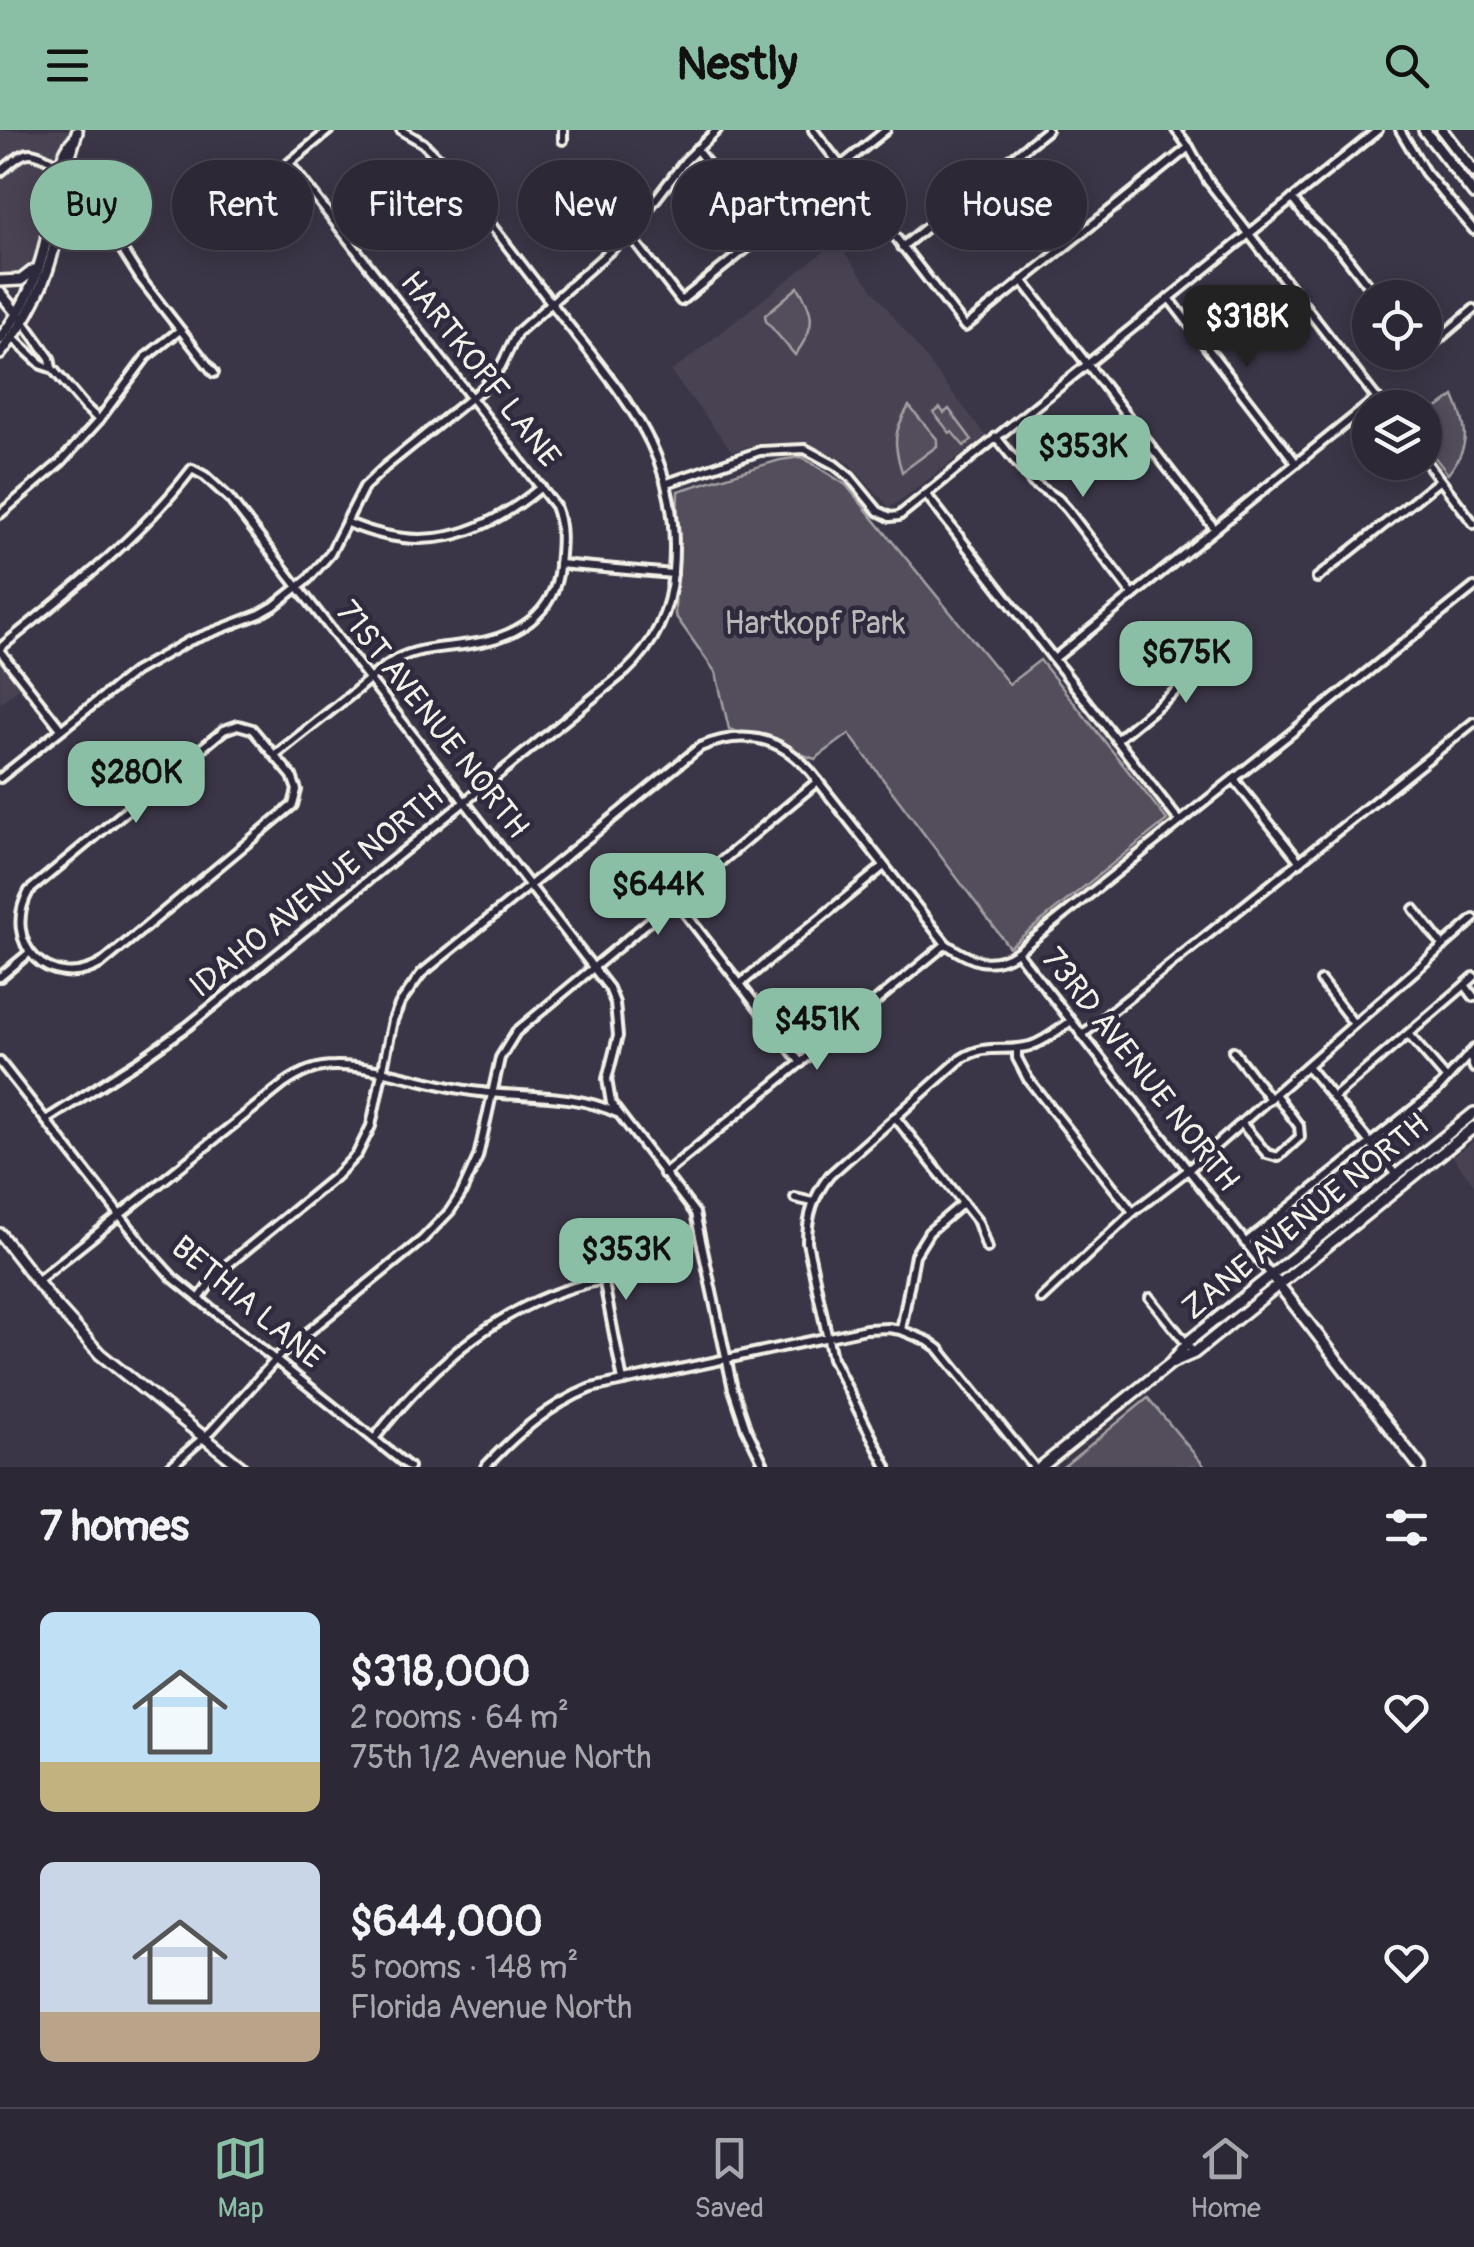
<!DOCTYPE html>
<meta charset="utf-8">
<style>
body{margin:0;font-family:Pangolin,sans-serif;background:#383441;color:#f1f3f6;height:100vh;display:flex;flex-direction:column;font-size:38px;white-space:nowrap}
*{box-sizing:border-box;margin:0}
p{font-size:32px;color:#a6a6ad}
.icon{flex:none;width:55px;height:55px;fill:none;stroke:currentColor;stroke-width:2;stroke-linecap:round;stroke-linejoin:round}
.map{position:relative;height:1337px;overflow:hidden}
.sheet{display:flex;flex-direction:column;background:#2c2835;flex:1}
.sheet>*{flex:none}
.guide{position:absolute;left:30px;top:30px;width:1415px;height:90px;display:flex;gap:20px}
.fabs{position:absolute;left:1352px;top:150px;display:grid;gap:20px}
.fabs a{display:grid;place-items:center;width:90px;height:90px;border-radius:50%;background:#2c2835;box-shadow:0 5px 25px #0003,0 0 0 2px #484450;font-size:50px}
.price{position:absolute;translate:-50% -85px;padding:0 22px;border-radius:20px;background:#8abfa5;color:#111;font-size:32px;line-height:65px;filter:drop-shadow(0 2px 5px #0008)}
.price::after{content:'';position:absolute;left:50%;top:60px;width:30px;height:22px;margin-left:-15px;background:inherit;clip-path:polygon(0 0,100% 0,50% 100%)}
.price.active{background:#222;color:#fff}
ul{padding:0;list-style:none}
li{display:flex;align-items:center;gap:30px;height:250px;padding:0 40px}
li span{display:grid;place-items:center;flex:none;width:280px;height:200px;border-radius:15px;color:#555}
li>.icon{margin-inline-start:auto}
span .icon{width:120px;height:120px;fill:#fffc;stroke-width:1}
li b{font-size:42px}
h2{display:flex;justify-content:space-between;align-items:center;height:120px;padding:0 40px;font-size:42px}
.chip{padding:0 35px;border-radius:45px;background:#2c2835;box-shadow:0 5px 25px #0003,0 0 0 2px #484450;font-size:35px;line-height:90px}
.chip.active{background:#8abfa5;color:#111}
header{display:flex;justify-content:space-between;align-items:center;height:130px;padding:0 40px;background:#8abfa5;color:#111;font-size:45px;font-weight:700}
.tab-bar{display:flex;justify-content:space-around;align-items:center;height:140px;border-top:2px solid #484450;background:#2c2835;font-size:28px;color:#a6a6ad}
.tab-bar a{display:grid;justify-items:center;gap:5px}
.tab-bar .active{color:#8abfa5}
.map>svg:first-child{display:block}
.built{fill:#484352}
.green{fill:#534e5c;stroke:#a4a0a2;stroke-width:2.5}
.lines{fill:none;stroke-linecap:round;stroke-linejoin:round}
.minor-casing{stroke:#f4f1e8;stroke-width:14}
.tertiary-casing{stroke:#f4f1e8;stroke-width:16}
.secondary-casing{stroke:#f4f1e8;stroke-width:16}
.minor{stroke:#2f2a3d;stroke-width:6}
.tertiary{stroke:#2f2a3d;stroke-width:9}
.secondary{stroke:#2f2a3d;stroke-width:9}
.labels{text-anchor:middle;stroke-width:9;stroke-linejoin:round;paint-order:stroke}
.street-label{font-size:32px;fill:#f4f1e8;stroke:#2f2a3d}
.park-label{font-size:32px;fill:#bcb8b7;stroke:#2f2a3d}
</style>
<header><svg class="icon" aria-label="menu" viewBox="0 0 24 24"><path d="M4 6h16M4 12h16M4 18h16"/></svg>Nestly<svg class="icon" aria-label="search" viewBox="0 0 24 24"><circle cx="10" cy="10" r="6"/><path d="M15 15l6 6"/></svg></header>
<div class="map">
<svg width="1474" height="1337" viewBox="0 0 1474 1337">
<rect width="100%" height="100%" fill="#3b3647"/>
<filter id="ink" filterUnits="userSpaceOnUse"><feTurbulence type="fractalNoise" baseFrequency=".01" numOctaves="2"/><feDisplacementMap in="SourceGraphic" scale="20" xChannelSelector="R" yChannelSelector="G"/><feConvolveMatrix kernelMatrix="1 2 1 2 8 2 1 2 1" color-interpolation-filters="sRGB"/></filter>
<g filter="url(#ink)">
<g class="built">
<path d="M 0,0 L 70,0 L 62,15 L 51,48 L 38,119 L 32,132 L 15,146 L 0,142 Z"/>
<path d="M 836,112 L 986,306 L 890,378 L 848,332 L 812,315 L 765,312 L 732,321 L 671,242 Z"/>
<path d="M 0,528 L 21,556 L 0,573 Z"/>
<path d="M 1474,1011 L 1474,1054 L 1453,1027 Z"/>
</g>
<g class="green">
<path d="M 798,157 C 816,185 815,198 795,225 L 766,191 L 765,185 Z"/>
<path d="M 1454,266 C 1468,299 1471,315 1448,344 L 1425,315 L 1425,287 Z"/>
<path d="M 909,276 L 937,309 L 937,316 L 902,342 C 893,313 893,302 909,276 Z"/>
<path d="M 940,278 L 944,283 L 949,279 L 972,310 L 964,316 L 952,302 L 950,303 L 934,283 Z"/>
<path d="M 802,327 L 846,355 L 1009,554 L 1040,530 L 1167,690 L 1009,817 L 849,604 L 815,629 L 729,599 L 716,543 L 675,485 L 678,361 L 780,330 Z"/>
<path d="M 1148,1268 L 1205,1337 L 1063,1337 Z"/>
</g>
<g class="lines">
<defs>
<g id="minor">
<path d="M 813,0 L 965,197 L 1189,17"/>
<path d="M 1176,0 L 1189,17 L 1208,51 L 1384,278"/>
<path d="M 1400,0 L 1425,42 L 1474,100"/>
<path d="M 563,10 L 563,0"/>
<path d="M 841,36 L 886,0"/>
<path d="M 0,42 C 29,19 25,17 59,35"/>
<path d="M 83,58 L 140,148 L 214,243"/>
<path d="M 1292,69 L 1303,83 L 1341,120 L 1378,168"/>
<path d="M 629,104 L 681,171 L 763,105 L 696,19"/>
<path d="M 902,117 L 1047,0"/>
<path d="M 1022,150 L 1215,399"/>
<path d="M 1169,168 L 1296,333"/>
<path d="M 24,192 L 50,228 L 52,238 L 85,277 L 99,290"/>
<path d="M 14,209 L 42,235 L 51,238"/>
<path d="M 1425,221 L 1474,179"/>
<path d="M 996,307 L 1033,353 L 1058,369 L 1067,379 L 1133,465"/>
<path d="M 1425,330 L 1474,394"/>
<path d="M 667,353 L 760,321 L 805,319 L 835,335 L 850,347 L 878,381 L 890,387 L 899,386 L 1378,0"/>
<path d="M 926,364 L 1180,692"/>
<path d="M 0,384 L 61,332 L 99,290 L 146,227 L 180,200"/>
<path d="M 346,392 C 421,425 480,408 541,357"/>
<path d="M 559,434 L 673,444"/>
<path d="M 1317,448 L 1440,350"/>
<path d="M 0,518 C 68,462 138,410 192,339 L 205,346 L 229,368 L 609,858 L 615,873 L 618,906 L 607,949 L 611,973 L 695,1083 L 733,1259 L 746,1298 L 765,1337"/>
<path d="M 0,521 L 61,599"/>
<path d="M 1054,529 L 1377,268"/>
<path d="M 238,595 L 252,599 L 292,646 L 297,660 L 293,675 L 102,833 C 50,864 0,813 29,761 L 224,600 Z"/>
<path d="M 1116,610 L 1199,542 L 1225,532 L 1236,520"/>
<path d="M 275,625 C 301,604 327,584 353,563 C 366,552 380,539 395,530 C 419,517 444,518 470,514 C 515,508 555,485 559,436 C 561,415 563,396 555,376 L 289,33 L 329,0"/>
<path d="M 0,648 L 134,542 L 189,511 L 260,484 L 274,476 L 308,449 L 330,424 L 364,357 L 385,337 L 483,258 L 501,236 L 517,203 L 629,104 L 685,31 L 717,0"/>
<path d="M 1234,649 L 1300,732"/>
<path d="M 675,770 L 801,933"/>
<path d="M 1414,779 L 1443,816"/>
<path d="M 1017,822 L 1271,1145"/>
<path d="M 0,847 L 29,823"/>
<path d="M 1474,847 L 1465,855 L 1474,867"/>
<path d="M 1321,851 L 1354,894"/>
<path d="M 740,854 L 884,736"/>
<path d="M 1408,904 L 1446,948"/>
<path d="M 1082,905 L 1474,592"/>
<path d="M 1017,918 L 1017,928 L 1028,949 L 1133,1082"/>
<path d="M 1233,921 L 1270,969"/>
<path d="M 1469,924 L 1474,938"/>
<path d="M 0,932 L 145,1117 L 173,1148 L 409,1337"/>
<path d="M 1307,936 L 1396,1045"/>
<path d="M 1333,968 L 1465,855"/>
<path d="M 895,987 L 978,1092 L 987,1118"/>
<path d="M 46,990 L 140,930 L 188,896 L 626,541 C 655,514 670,482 673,441 C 683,324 622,265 556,179 C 519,131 482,83 445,35 L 423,13 L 401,0"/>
<path d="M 1242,994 L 1267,1024 L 1278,1027 L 1300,1007 L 1299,996 L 1275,964"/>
<path d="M 664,1044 L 946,814"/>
<path d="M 795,1068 L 813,1072"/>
<path d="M 1245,1113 L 1437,960 L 1474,919"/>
<path d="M 588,1115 L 599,1127 L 623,1251"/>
<path d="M 37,1151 L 284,954 C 300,943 315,936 335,936 C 376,935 429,955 472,961 C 520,968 573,962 617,983"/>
<path d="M 1150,1168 L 1194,1223"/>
<path d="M 199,1169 L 217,1144 L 226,1136 L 336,1046 L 357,1024 L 371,996 L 393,890 L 400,873 L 421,844 L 700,617 C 743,599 779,606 810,641 L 946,814 C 971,831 990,840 1017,822 L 1474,457"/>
<path d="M 1041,1169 L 1133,1082 L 1188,1040 L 1474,789"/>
<path d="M 901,1200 L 915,1125 L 929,1102 L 963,1073"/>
<path d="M 374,1309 C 434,1232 505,1169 603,1150"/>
<path d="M 170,1337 L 211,1301 L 280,1225 L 422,1110 L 450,1081 L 461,1064 L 478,1027 L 500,928 L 516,902 L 818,651"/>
<path d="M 485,1337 C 516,1304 549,1275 591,1258 L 866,1199 L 888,1198 L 901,1200 L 928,1211 L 939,1219 L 1034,1337"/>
<path d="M 887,1337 L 832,1228 L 807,1112 C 807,1086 814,1064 830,1045 L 961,929 C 988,912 1003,923 1030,916 C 1046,911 1058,900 1071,891"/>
</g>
<g id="tertiary">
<path d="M 60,64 L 71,58 L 83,58 L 70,27"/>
<path d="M 0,151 L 21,150 L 34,140"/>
<path d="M 0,163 L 19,186"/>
<path d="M 0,209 C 22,180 39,145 46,110 C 52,76 52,41 71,12"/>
<path d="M 0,224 C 29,188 49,149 57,103 C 59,87 58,71 62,55 C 66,37 72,19 77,2"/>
<path d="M 0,1104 L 53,1172 L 100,1224 L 241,1337"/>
<path d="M 1275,1150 L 1420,1337"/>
<path d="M 1173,1232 L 1194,1223 L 1474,997"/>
<path d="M 1041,1337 L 1171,1233 L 1189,1211 L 1474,983"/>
</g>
<g id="secondary">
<path d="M 1424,0 L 1474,64"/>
<path d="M 1442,0 L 1474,42"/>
</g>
</defs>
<use href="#minor" class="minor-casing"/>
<use href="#tertiary" class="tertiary-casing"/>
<use href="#secondary" class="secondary-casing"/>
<use href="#minor" class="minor"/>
<use href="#tertiary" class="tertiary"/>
<use href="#secondary" class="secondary"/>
</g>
</g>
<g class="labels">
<g class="street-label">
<text transform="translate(481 239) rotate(52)" y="11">HARTKOPF LANE</text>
<text transform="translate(433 589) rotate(52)" y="11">71ST AVENUE NORTH</text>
<text transform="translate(316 761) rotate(-39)" y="11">IDAHO AVENUE NORTH</text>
<text transform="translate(1141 939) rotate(52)" y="11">73RD AVENUE NORTH</text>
<text transform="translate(1305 1086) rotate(-39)" y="11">ZANE AVENUE NORTH</text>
<text transform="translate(248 1172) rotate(40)" y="11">BETHIA LANE</text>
</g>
<g class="park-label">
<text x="815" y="504">Hartkopf Park</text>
</g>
</g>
</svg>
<div class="fabs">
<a><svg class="icon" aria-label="locate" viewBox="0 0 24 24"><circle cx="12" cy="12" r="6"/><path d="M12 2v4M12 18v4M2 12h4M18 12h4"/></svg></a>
<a><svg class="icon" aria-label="layers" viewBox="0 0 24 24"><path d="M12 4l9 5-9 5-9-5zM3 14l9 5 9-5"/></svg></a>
</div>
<b class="price active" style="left:1247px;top:240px">$318K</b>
<b class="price" style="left:1083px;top:370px">$353K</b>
<b class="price" style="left:1186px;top:576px">$675K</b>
<b class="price" style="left:136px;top:696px">$280K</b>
<b class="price" style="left:658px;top:808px">$644K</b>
<b class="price" style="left:817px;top:943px">$451K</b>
<b class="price" style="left:626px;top:1173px">$353K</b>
<div class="guide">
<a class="chip active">Buy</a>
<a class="chip">Rent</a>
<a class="chip">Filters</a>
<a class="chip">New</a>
<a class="chip">Apartment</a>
<a class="chip">House</a>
</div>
</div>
<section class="sheet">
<h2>7 homes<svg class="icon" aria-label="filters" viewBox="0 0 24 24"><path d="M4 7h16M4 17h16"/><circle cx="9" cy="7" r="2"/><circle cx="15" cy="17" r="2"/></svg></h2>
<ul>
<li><span style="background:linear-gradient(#bfe0f5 75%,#c2b280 0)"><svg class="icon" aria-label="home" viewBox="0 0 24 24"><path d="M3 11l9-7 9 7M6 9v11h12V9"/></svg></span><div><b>$318,000</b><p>2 rooms · 64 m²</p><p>75th 1/2 Avenue North</p></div><svg class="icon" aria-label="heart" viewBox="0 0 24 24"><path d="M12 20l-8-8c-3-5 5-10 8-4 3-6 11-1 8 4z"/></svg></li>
<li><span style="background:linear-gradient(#c9d6e8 75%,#b9a48a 0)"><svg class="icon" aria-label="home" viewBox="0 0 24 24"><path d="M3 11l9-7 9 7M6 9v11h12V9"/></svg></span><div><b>$644,000</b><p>5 rooms · 148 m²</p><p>Florida Avenue North</p></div><svg class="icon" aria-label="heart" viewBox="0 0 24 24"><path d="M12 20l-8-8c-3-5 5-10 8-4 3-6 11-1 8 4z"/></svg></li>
</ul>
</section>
<nav class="tab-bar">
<a class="active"><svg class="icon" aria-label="map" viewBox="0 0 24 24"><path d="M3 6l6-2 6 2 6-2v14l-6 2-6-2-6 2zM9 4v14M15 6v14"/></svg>Map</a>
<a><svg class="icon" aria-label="saved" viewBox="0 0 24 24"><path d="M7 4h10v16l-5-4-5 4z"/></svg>Saved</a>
<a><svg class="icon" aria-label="home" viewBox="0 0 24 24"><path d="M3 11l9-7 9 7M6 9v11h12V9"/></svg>Home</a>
</nav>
